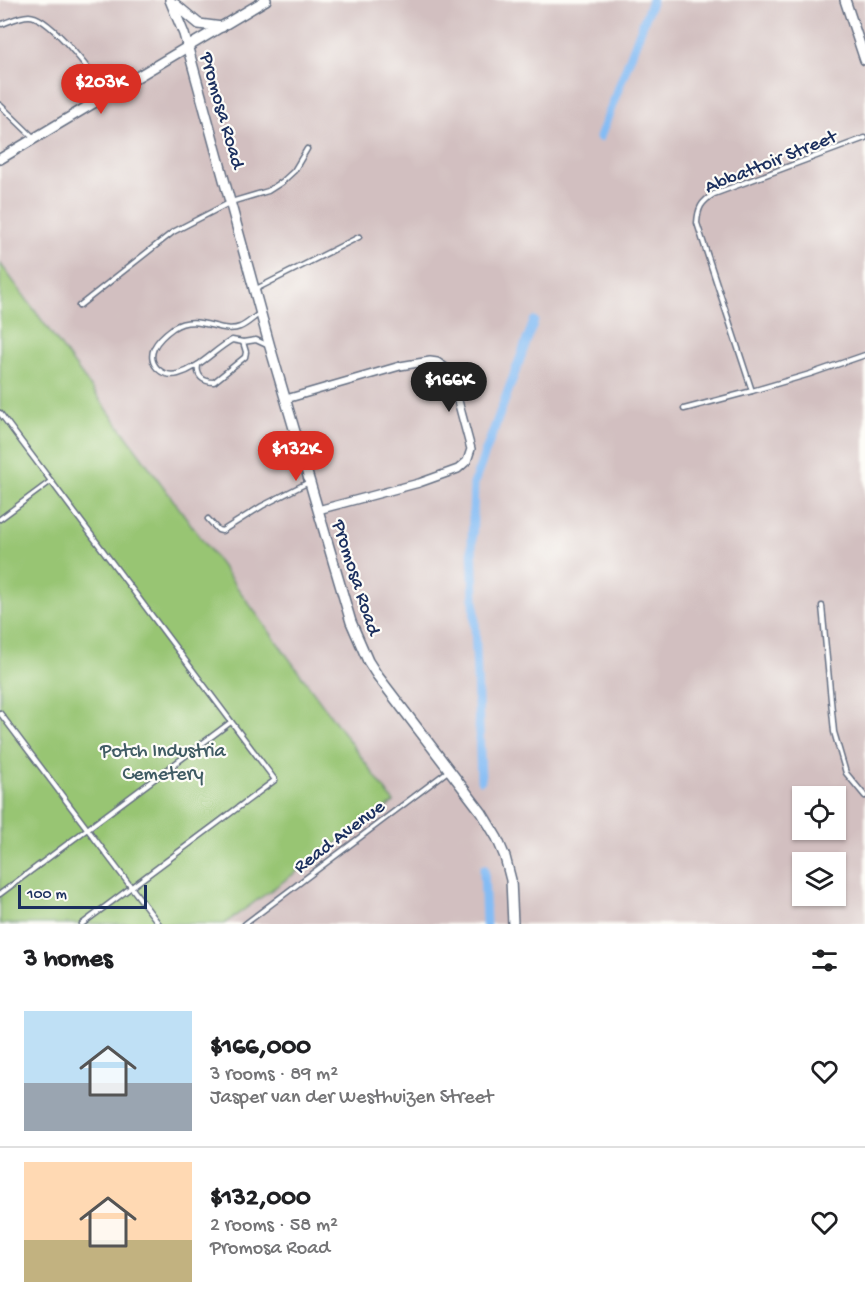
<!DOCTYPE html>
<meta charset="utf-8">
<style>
body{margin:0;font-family:"Gochi Hand",sans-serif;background:#f6f6f6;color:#202124;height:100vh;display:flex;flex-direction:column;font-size:22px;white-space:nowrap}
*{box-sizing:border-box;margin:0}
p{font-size:20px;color:#757577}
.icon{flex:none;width:33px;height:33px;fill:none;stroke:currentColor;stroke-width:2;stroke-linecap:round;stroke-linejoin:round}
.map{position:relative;height:924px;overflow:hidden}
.panel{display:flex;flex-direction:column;background:#fff;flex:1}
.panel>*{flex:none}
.fabs{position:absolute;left:792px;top:786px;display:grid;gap:12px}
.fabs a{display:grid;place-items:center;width:54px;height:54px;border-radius:0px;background:#fff;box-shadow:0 2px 4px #0004;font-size:30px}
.scale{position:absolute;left:18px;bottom:15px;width:129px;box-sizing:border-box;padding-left:6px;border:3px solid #1b2f5e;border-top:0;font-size:16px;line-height:21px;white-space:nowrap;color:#1b2f5e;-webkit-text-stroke:4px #fdfcf7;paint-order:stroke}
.price{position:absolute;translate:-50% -51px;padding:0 14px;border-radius:21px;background:#d93025;color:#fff;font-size:20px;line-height:39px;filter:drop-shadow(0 2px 3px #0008)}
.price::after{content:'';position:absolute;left:50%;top:36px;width:18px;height:14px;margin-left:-9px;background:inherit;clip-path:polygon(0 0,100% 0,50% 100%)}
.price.active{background:#222;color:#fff}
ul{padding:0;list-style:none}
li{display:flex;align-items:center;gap:18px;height:150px;padding:0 24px}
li+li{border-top:2px solid #e0e0e0}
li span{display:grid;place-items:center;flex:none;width:168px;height:120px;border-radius:0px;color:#555}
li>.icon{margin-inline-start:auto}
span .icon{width:72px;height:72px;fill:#fffc;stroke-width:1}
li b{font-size:26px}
h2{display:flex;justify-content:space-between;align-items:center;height:72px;padding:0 24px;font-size:26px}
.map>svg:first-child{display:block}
.industrial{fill:#d2bfc0;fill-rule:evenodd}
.green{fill:#98c573;stroke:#5a7a68;stroke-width:1.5}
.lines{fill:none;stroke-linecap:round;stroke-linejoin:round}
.canal{stroke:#84bcf4;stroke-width:9}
.service-casing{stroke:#646e81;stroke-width:7}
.minor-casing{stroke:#646e81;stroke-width:10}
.tertiary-casing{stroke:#646e81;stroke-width:12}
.service{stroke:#fff;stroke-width:4}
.minor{stroke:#fff;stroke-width:7}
.tertiary{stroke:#fff;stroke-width:9}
.labels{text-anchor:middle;stroke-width:4.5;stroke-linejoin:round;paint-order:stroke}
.street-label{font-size:20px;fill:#1b2f5e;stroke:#fdfcf7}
.park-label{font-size:20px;fill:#405c64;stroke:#fdfcf7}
</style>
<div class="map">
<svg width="865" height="924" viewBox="0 0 865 924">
<rect width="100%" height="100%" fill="#fdfcf7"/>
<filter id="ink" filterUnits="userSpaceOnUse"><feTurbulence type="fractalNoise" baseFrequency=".0167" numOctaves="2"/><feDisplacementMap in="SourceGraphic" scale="12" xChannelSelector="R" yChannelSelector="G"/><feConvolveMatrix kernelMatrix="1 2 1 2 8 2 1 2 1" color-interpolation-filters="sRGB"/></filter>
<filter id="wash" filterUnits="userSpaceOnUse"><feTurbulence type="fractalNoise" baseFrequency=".008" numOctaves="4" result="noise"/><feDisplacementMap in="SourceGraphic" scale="24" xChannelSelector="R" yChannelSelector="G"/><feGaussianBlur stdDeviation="1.35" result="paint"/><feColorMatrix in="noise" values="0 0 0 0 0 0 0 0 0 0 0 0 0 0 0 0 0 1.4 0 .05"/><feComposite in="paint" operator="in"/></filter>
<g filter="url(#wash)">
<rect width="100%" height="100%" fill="#ebe2c1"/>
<path class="industrial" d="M 0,0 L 865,0 L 865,924 L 0,924 ZM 802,796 L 836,796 L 836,830 L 802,830 ZM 802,862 L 836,862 L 836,896 L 802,896 Z"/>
<path class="green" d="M 0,263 L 394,802 L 224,924 L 0,924 Z"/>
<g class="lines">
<g class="canal">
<path d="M 600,137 L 652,0"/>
<path d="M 481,780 L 472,546 L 474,483 L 534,321"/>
<path d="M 484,869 L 486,924"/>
</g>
</g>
</g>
<g filter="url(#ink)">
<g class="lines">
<defs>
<g id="service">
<path d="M 2,24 C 10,21 20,16 29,16 C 51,16 94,77 108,94"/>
<path d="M 0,105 L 34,138"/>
<path d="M 865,138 L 714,194 C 701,202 698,208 697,223 L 752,391 L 810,374 L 865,355"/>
<path d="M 256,289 L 359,237"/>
<path d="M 79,306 L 173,232 L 231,202 L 268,191 L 282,182 L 294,171 L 307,149"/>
<path d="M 259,314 C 253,318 246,325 240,327 C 221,335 197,312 173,328 C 166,333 158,340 154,348 C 147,364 162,378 178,374 C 200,368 214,350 232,340 L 243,342 L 256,340 L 269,346"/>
<path d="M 198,365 C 196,376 203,382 214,382 L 245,357 L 246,352 L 243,342"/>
<path d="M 684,409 L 752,391"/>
<path d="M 0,413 L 275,780 L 82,924"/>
<path d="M 0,519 L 51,481"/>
<path d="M 208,519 L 218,530 L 222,531 L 262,506 L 309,482"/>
<path d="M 822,606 L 834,732 L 846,773 L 865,796"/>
<path d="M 0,713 L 159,924"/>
<path d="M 0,894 L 231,722"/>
<path d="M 245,924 L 448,771"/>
</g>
<path id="minor" d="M 286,399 L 400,366 L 430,361 L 437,362 L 446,368 L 457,397 L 471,449 L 467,461 L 458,469 L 419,483 L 318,510"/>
<g id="tertiary">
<path d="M 170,0 L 184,34 L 270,347 L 351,622 L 368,661 L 377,675 L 482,813 L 497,838 L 505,857 L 511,880 L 513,924"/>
<path d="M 845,0 L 865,60"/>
<path d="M 175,4 L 199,24 L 222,27"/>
<path d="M 0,159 L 266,0"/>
</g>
</defs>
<use href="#service" class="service-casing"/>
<use href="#minor" class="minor-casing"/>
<use href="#tertiary" class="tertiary-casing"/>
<use href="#service" class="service"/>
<use href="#minor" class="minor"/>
<use href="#tertiary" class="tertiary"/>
</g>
</g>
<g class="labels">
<g class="street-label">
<text transform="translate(224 110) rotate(74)" y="7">Promosa Road</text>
<text transform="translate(770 160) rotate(-22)" y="7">Abbattoir Street</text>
<text transform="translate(358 577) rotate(72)" y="7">Promosa Road</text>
<text transform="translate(338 835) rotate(-37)" y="7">Read Avenue</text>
</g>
<g class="park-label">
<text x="163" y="756">Potch Industria<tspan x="163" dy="23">Cemetery</tspan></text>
</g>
</g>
</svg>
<div class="fabs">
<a><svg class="icon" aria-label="locate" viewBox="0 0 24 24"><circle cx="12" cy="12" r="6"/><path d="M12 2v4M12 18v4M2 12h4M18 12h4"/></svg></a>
<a><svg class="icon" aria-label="layers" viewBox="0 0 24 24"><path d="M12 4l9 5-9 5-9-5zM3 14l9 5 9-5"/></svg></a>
</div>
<div class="scale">100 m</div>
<b class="price" style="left:101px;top:115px">$203K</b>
<b class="price active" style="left:449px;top:413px">$166K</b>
<b class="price" style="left:296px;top:482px">$132K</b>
</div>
<section class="panel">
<h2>3 homes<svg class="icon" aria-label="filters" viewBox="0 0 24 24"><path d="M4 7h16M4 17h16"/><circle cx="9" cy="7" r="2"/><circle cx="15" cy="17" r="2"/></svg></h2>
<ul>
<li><span style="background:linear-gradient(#bfe0f5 60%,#9aa5b1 0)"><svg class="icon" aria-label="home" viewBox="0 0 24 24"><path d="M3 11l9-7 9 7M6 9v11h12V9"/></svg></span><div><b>$166,000</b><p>3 rooms · 89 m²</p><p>Jasper van der Westhuizen Street</p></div><svg class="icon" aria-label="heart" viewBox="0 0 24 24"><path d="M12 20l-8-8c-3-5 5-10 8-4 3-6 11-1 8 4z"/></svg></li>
<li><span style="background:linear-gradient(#ffd9b3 65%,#c2b280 0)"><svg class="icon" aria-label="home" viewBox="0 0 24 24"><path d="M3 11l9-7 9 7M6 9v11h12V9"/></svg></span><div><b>$132,000</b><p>2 rooms · 58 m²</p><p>Promosa Road</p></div><svg class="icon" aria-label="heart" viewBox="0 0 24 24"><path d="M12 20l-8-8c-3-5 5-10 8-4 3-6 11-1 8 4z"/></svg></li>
</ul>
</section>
